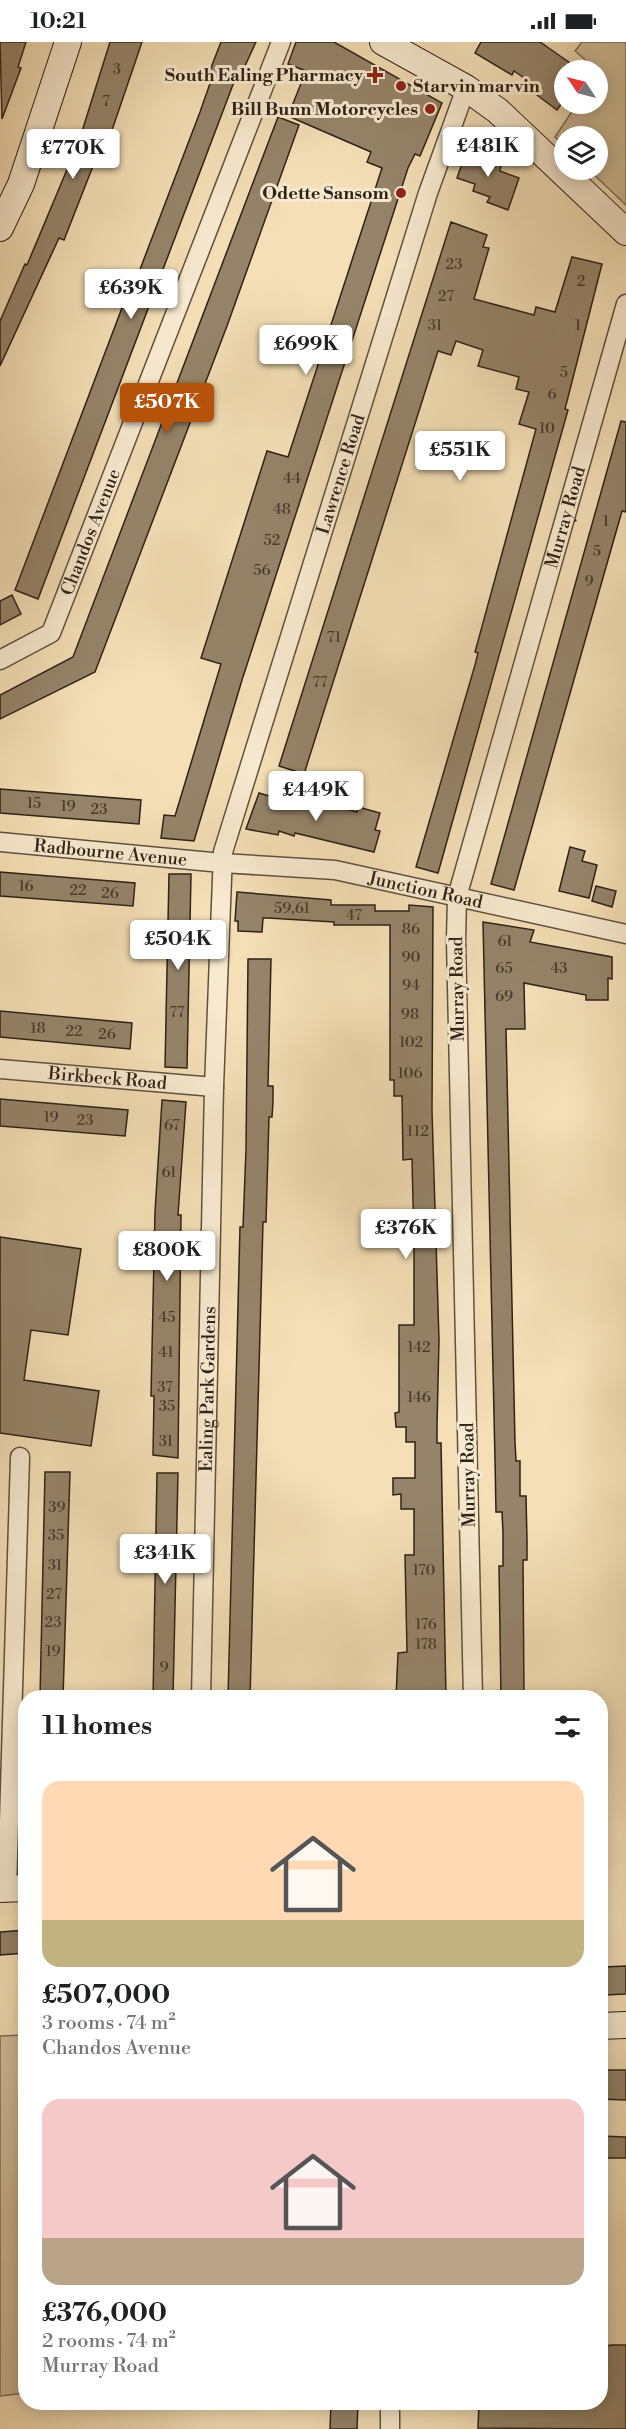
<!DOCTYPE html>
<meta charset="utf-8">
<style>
body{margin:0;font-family:"Libre Bodoni",serif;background:#f6f6f6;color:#202124;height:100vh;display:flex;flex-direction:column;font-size:22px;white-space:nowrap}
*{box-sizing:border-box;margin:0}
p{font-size:20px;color:#757577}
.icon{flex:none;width:33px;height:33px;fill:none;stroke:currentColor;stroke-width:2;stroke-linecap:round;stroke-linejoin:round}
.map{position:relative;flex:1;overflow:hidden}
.sheet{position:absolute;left:18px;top:1648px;width:590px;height:720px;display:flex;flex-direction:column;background:#fff;border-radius:24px;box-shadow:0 3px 15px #0003}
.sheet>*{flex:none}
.needle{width:39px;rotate:305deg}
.tools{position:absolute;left:554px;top:18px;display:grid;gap:12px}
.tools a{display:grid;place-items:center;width:54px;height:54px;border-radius:50%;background:#fff;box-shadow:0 3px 15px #0003;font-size:30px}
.price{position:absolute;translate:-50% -51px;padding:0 14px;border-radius:6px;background:#fff;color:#222;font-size:20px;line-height:39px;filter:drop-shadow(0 2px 3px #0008)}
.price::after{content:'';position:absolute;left:50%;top:36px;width:18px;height:14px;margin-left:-9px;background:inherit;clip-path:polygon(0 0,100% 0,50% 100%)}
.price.active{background:#b45309;color:#fff}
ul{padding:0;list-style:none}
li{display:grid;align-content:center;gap:12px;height:318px;padding:0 24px}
li span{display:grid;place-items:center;height:186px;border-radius:18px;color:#555}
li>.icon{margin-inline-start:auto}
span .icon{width:108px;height:108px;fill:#fffc;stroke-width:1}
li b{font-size:26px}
h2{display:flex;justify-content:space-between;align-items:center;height:72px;padding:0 24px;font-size:26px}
.status{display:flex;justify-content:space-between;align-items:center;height:42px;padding:0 30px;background:#fff;direction:ltr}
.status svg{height:16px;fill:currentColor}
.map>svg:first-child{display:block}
.green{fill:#d2bf9b;stroke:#807059;stroke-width:1.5}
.building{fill:#95846a;stroke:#2e2217;stroke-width:1.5}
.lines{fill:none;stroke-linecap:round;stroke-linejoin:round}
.minor-casing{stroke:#60513f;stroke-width:21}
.secondary-casing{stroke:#2e2217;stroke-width:28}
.minor{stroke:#f8ead0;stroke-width:18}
.secondary{stroke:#f8ead0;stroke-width:26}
.poi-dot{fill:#8f2418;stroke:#f8ead0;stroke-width:2}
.labels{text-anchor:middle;stroke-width:6;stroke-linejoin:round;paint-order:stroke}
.number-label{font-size:15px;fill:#483a2c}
.poi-label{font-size:18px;font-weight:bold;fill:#2e2217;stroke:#f8ead0;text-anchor:end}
.street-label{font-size:18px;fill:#2e2217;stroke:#f8ead0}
</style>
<div class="status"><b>10:21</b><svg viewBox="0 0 49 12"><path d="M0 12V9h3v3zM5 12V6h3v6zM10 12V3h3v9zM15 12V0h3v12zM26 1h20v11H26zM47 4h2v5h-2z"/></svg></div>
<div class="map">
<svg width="626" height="2387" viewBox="0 0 626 2387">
<rect width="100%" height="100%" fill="#f4dfb6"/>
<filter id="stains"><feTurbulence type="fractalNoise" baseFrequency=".00333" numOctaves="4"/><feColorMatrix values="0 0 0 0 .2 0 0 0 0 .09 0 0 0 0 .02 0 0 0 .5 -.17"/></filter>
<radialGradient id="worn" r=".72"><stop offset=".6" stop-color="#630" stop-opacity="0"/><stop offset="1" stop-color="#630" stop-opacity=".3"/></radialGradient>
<g class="green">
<path d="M 582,0 L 626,0 L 626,163 L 589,128 L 597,128 L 597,94 L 564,94 L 564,104 L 555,95 L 577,62 L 597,62 L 597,28 L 575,9 Z"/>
<path d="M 25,1993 L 25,2351 L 0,2354 L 0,1994 Z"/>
</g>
<g class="building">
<path d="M 0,0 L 26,0 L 18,25 L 21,26 L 2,77 Z"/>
<path d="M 110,0 L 142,0 L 109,97 L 104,96 L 64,198 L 59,196 L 0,324 L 0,279 L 25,222 L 27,223 L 79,99 Z"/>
<path d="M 221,0 L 256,0 L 237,41 L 234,40 L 38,557 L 15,548 L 136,229 L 139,230 L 200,70 L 213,33 L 209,31 Z"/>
<path d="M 296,0 L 334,0 L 442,61 L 420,114 L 415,112 L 408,126 L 242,638 L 194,799 L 161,796 L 164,773 L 175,774 L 221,622 L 201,616 L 267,409 L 288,415 L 382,126 L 367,120 L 371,110 L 288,74 L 306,29 L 288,22 Z"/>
<path d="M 481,0 L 540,0 L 580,28 L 564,28 L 564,58 L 557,68 L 537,53 L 540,47 L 514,29 L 512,33 L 475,11 Z"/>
<path d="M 278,75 L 299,83 L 227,284 L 95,630 L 0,677 L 0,653 L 73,615 Z"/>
<path d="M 468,104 L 487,110 L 485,118 L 501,124 L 500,129 L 519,136 L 508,168 L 487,160 L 490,155 L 473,149 L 475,142 L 457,136 Z"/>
<path d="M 451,180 L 487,193 L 483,205 L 489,206 L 474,257 L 534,273 L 536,265 L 555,270 L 572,215 L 602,222 L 565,367 L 568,368 L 438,831 L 416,825 L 475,623 L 478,611 L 475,610 L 536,387 L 519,382 L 529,350 L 516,347 L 519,335 L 478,324 L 483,308 L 456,299 L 451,313 L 438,309 L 304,732 L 279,724 Z"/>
<path d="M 621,379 L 626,380 L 626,470 L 622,469 L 514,848 L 491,842 Z"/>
<path d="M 12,553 L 21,572 L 0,583 L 0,559 Z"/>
<path d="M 0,747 L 141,758 L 139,782 L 0,771 Z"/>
<path d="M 259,751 L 303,764 L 305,757 L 335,766 L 335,764 L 357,770 L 358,765 L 380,771 L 375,788 L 380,789 L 374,810 L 295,791 L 294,794 L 279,789 L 278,793 L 246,787 Z"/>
<path d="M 570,805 L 585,809 L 582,819 L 597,823 L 589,856 L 559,849 Z"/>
<path d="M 0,830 L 135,841 L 133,864 L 0,854 Z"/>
<path d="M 169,832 L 191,832 L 187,1026 L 165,1025 Z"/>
<path d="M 596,844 L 616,849 L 612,865 L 592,859 Z"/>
<path d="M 237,850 L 331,858 L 331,863 L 375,863 L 375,869 L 409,869 L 409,863 L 433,865 L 432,1069 L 439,1298 L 437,1384 L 437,1401 L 441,1401 L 446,1656 L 396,1656 L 398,1611 L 407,1610 L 405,1513 L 414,1513 L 414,1467 L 401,1467 L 401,1452 L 393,1453 L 393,1436 L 415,1436 L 415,1400 L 406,1400 L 406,1385 L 396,1385 L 395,1371 L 399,1370 L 399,1283 L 414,1283 L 414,1201 L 412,1117 L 403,1118 L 402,1054 L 394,1054 L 394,1038 L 390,1038 L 390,883 L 334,883 L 334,880 L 268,876 L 263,876 L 262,890 L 238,889 L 238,879 L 235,879 Z"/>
<path d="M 483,880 L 534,888 L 530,900 L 612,915 L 612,937 L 608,936 L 608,958 L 586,958 L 586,953 L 524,941 L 525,987 L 506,987 L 515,1400 L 516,1419 L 520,1419 L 520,1454 L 526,1454 L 527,1498 L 527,1518 L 523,1518 L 524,1656 L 501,1656 L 499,1524 L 503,1524 L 503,1491 L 502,1470 L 496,1470 L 495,1417 Z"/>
<path d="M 248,917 L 271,917 L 268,1044 L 273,1044 L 273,1060 L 272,1075 L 269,1075 L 266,1180 L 263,1180 L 250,1656 L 228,1656 L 240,1185 L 243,1185 L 246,1107 Z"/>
<path d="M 0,969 L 132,981 L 130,1007 L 0,995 Z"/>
<path d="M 0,1057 L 128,1068 L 125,1094 L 0,1084 Z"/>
<path d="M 162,1058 L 186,1060 L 178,1173 L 181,1173 L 178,1416 L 153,1413 L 154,1354 L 151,1354 L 155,1170 Z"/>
<path d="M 0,1195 L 81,1207 L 68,1293 L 31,1288 L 24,1338 L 99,1349 L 91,1404 L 0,1391 Z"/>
<path d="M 45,1430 L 70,1430 L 63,1656 L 40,1656 Z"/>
<path d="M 157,1431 L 178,1431 L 173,1656 L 153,1656 Z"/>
<path d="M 26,1888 L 26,1911 L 0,1913 L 0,1890 Z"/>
<path d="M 626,1924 L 626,1952 L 605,1953 L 604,1925 Z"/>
<path d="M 600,2028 L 626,2028 L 626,2058 L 600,2057 Z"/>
<path d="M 600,2094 L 626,2095 L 626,2116 L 600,2116 Z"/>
<path d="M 611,2303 L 626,2303 L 626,2387 L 478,2386 L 479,2361 L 600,2361 L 600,2305 Z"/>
<path d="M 331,2361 L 358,2361 L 357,2387 L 330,2387 Z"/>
</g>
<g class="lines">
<defs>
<g id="minor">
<path id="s1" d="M 0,618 L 51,591 L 281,0"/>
<path id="s2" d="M 0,800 L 222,821 L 335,828 L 626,892"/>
<path id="s3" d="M 0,1027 L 214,1045"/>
<path id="s4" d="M 201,1656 L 214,1045 L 223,810 L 428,151 L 466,46"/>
<path id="s5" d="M 473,1656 L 456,898 L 457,855 L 626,262"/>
<path d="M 7,1846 L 20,1415"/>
<path d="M 390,2387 L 390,2361"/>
</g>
<g id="secondary">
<path d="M 383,0 L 466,46 L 498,69 L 626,190"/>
<path d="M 0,186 L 21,142 L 68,0"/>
<path d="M 0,1847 L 26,1846"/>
<path d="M 600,1984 L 626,1983"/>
</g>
</defs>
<use href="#minor" class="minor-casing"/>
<use href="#secondary" class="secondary-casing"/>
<use href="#minor" class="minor"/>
<use href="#secondary" class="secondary"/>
</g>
<g class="poi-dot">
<path d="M372 24h6v6h6v6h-6v6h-6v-6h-6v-6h6z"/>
<circle cx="401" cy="44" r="6"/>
<circle cx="430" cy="67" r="6"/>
<circle cx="401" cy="151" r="6"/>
</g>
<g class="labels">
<g class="number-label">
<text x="117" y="32">3</text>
<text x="106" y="64">7</text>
<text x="454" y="227">23</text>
<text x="581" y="244">2</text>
<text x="446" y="259">27</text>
<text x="435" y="288">31</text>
<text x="578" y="288">1</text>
<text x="564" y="335">5</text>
<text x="552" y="357">6</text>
<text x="547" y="391">10</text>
<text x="292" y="441">44</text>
<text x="282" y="472">48</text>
<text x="606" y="484">1</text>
<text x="272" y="503">52</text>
<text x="597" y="514">5</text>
<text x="262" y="533">56</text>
<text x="589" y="544">9</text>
<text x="334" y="600">71</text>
<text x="320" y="645">77</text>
<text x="34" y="766">15</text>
<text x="68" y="769">19</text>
<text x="99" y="772">23</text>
<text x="26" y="849">16</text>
<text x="78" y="853">22</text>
<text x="110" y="856">26</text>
<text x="292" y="871">59,61</text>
<text x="354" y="878">47</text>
<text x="411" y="892">86</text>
<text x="505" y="904">61</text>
<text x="411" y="920">90</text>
<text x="504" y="931">65</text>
<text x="559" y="931">43</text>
<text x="411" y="948">94</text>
<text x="504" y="959">69</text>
<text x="177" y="975">77</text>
<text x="410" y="977">98</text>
<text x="38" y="991">18</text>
<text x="74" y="994">22</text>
<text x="107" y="997">26</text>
<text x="411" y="1005">102</text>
<text x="410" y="1036">106</text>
<text x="51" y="1080">19</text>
<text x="85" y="1083">23</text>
<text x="172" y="1088">67</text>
<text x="418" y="1094">112</text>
<text x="169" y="1135">61</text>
<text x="167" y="1280">45</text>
<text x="419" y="1310">142</text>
<text x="166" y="1315">41</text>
<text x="165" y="1350">37</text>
<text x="419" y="1360">146</text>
<text x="167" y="1369">35</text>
<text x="166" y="1404">31</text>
<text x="57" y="1470">39</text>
<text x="56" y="1498">35</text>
<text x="55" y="1528">31</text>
<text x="424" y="1533">170</text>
<text x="54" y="1557">27</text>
<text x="53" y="1585">23</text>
<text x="426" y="1587">176</text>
<text x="426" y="1607">178</text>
<text x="53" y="1614">19</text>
<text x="164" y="1630">9</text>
</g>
<g class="poi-label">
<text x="363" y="39">South Ealing Pharmacy</text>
<text x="413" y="50" text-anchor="start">Starvin marvin</text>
<text x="418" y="73">Bill Bunn Motorcycles</text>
<text x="389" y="157">Odette Sansom</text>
</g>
<g class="street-label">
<text dy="6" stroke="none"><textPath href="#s4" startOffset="1242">Lawrence Road</textPath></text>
<text dy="6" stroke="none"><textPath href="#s5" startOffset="1196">Murray Road</textPath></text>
<text dy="6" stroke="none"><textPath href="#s1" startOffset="166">Chandos Avenue</textPath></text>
<text dy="6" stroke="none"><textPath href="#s2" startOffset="111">Radbourne Avenue</textPath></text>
<text dy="6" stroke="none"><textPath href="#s2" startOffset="429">Junction Road</textPath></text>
<text transform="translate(457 947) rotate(-91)" y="6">Murray Road</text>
<text dy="6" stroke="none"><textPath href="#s3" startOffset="108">Birkbeck Road</textPath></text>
<text dy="6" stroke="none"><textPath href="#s4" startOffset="309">Ealing Park Gardens</textPath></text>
<text transform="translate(468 1433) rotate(-91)" y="6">Murray Road</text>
</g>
</g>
<rect width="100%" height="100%" filter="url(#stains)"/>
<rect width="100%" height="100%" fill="url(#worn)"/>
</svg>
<div class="tools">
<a><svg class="needle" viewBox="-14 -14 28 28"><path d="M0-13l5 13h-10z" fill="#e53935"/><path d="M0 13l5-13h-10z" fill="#757577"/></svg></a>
<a><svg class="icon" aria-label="layers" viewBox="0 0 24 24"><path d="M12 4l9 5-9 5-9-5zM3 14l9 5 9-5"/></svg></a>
</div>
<b class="price" style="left:488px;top:136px">£481K</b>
<b class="price" style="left:73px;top:138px">£770K</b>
<b class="price" style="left:131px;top:278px">£639K</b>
<b class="price" style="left:306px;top:334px">£699K</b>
<b class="price active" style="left:167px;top:392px">£507K</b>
<b class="price" style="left:460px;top:440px">£551K</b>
<b class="price" style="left:316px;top:780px">£449K</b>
<b class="price" style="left:178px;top:929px">£504K</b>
<b class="price" style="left:406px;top:1218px">£376K</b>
<b class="price" style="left:167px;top:1240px">£800K</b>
<b class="price" style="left:165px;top:1543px">£341K</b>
<section class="sheet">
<h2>11 homes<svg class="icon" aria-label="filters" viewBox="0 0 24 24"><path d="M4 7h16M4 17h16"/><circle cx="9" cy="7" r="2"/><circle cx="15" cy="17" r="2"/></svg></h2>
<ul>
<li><span style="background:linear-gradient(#ffd9b3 75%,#c2b280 0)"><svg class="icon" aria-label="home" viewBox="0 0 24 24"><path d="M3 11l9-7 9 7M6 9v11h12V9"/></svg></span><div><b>£507,000</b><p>3 rooms · 74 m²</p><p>Chandos Avenue</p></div></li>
<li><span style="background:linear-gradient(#f6c9c9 75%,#b9a48a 0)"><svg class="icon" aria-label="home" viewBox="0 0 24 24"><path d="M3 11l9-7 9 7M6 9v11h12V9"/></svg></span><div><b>£376,000</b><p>2 rooms · 74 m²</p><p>Murray Road</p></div></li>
</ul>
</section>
</div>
